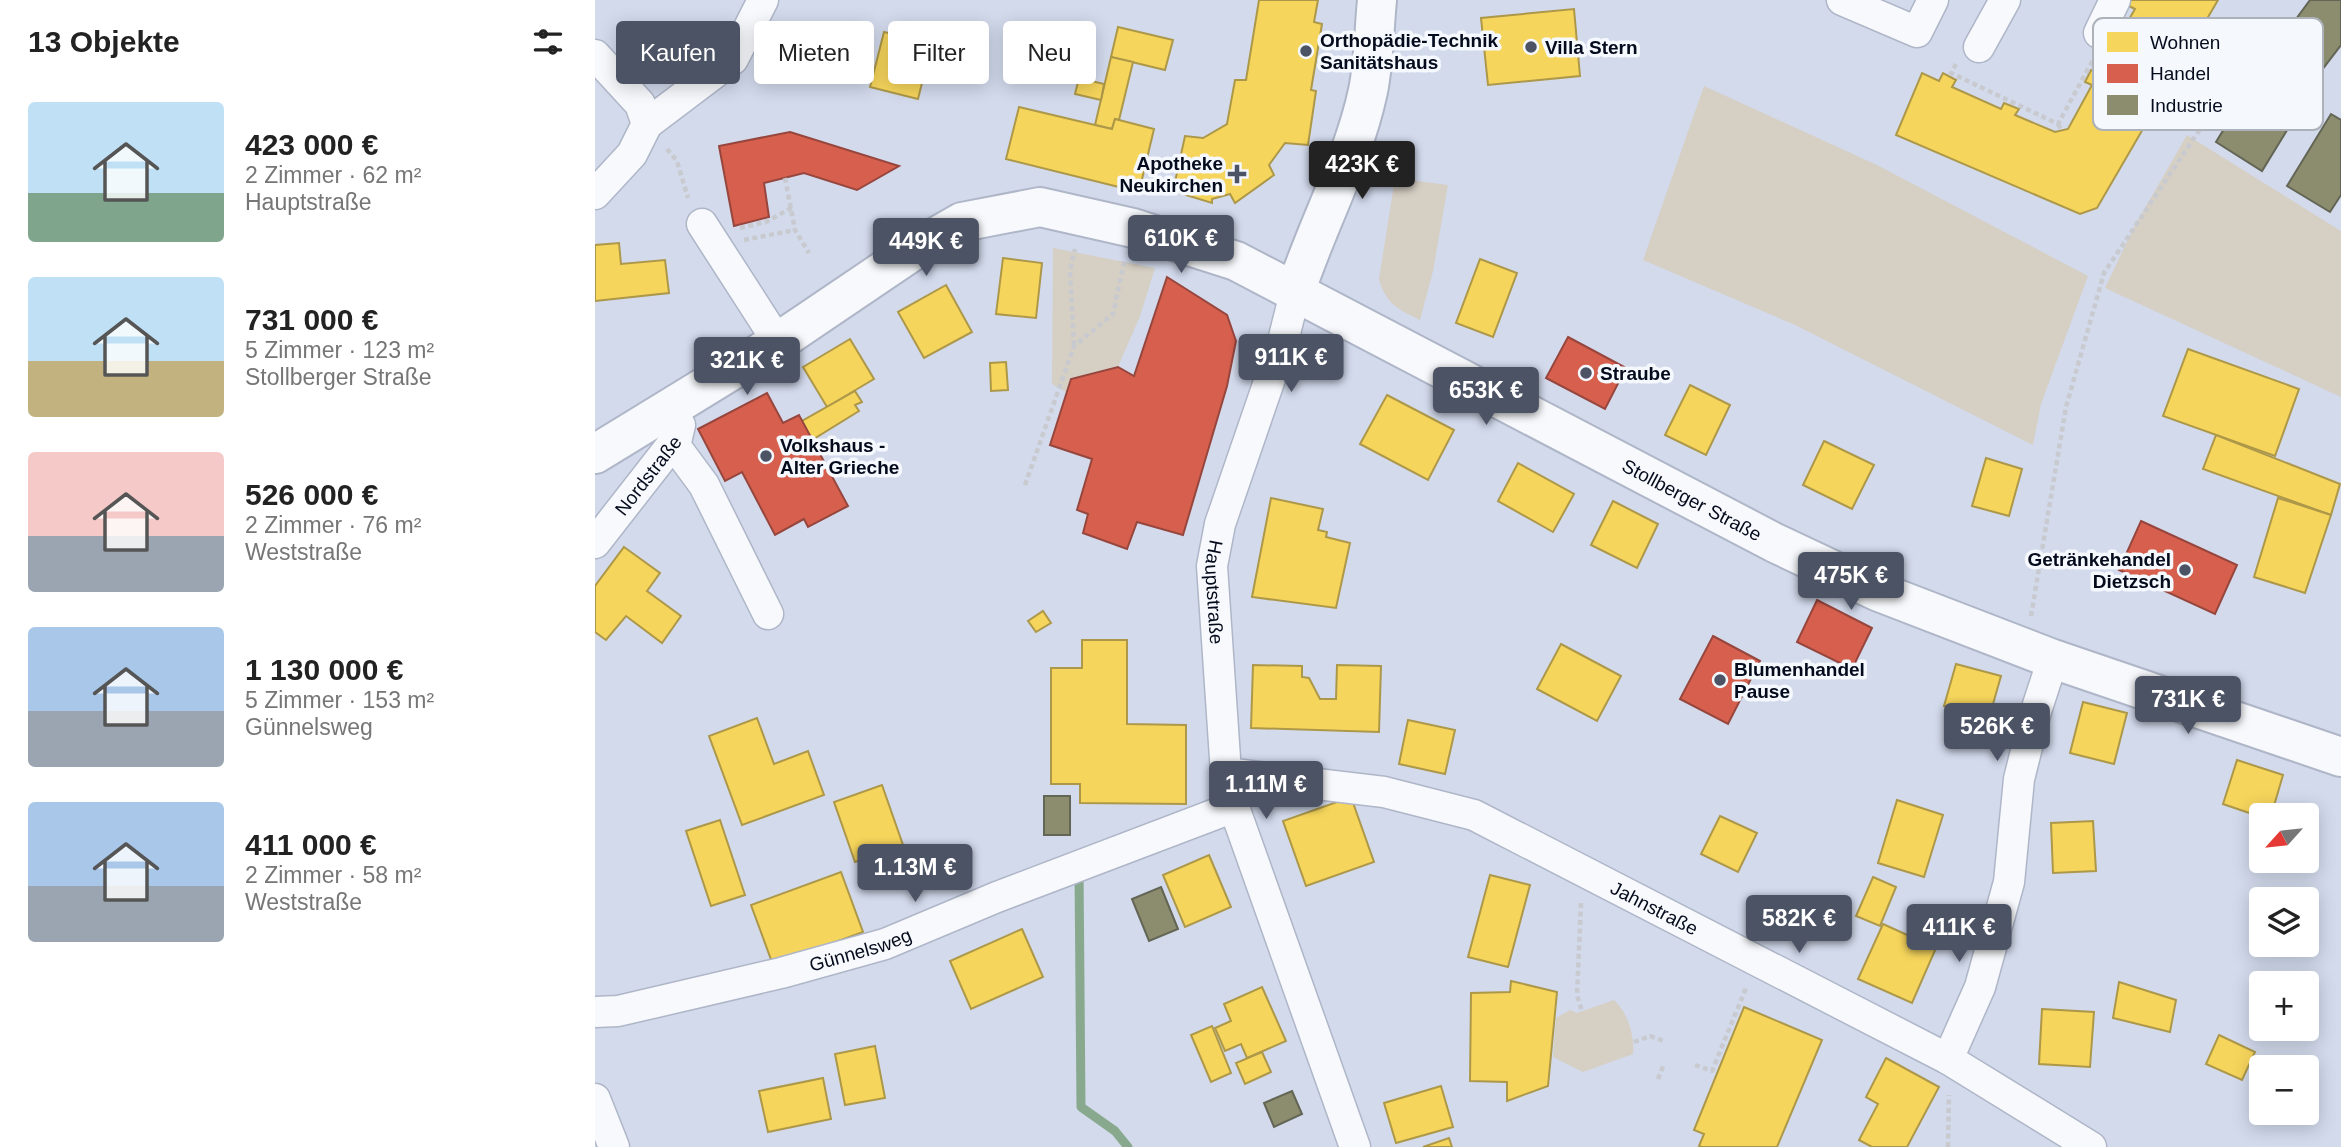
<!DOCTYPE html>
<html lang="de">
<meta charset="utf-8">
<style>
body{margin:0;font-family:Arial,sans-serif;background:#f2f2f2;color:#222;height:100vh;display:flex;flex-direction:column;font-size:26px;white-space:nowrap}
*{box-sizing:border-box;margin:0}
p{font-size:23px;color:#767676}
.icon{flex:none;width:38px;height:38px;fill:none;stroke:currentColor;stroke-width:2;stroke-linecap:round;stroke-linejoin:round}
.map{position:relative;flex:1;overflow:hidden}
.side{display:flex;flex-direction:column;background:#fff;width:595px}
.side>*{flex:none}
.banner{position:absolute;left:21px;top:21px;width:665px;height:63px;display:flex;gap:14px}
.needle{width:46px;rotate:243deg}
.fabs{position:absolute;left:1654px;top:803px;display:grid;gap:14px}
.fabs a{display:grid;place-items:center;width:70px;height:70px;border-radius:7px;background:#fff;box-shadow:0 4px 18px #0003;font-size:35px}
.price{position:absolute;translate:-50% -60px;padding:0 16px;border-radius:7px;background:#4c5365;color:#fff;font-size:23px;line-height:46px;filter:drop-shadow(0 2px 4px #0008)}
.price::after{content:'';position:absolute;left:50%;top:42px;width:21px;height:16px;margin-left:-10px;background:inherit;clip-path:polygon(0 0,100% 0,50% 100%)}
.price.selected{background:#222;color:#fff}
ul{padding:0;list-style:none}
li{display:flex;align-items:center;gap:21px;height:175px;padding:0 28px}
li span{display:grid;place-items:center;flex:none;width:196px;height:140px;border-radius:7px;color:#555}
li>.icon{margin-inline-start:auto}
span .icon{width:84px;height:84px;fill:#fffc;stroke-width:1}
li b{font-size:30px}
h2{display:flex;justify-content:space-between;align-items:center;height:84px;padding:0 28px;font-size:30px}
.chip{padding:0 24px;border-radius:7px;background:#fff;box-shadow:0 4px 18px #0003;font-size:24px;line-height:63px}
.chip.selected{background:#4c5365;color:#fff}
main{display:flex;flex:1;min-height:0}
.map>svg:first-child{display:block}
.green{fill:#d6cfc4}
.homes{fill:#f6d55c;stroke:#ad9849;stroke-width:2}
.shops{fill:#d6604d;stroke:#97463e;stroke-width:2}
.industry{fill:#8c8c6e;stroke:#636555;stroke-width:2}
.lines{fill:none;stroke-linecap:round;stroke-linejoin:round}
.stream{stroke:#88a98e;stroke-width:9}
.minor-casing{stroke:#aeb6c8;stroke-width:33}
.major-casing{stroke:#aeb6c8;stroke-width:42}
.path{stroke:#c8cacf;stroke-width:4.5;stroke-dasharray:5 3.5;stroke-linecap:butt}
.minor{stroke:#f8f9fc;stroke-width:30}
.major{stroke:#f8f9fc;stroke-width:38}
.poi-dot{fill:#4c5365;stroke:#f5f8fd;stroke-width:2.5}
.labels{text-anchor:middle;stroke-width:7;stroke-linejoin:round;paint-order:stroke}
.poi-label{font-size:19px;font-weight:bold;fill:#040b1c;stroke:#f5f8fd;text-anchor:start}
.street-label{font-size:19px;fill:#040b1c;stroke:#f5f8fd}
.key{fill:#f5f8fd;stroke:#adb1ba;stroke-width:2}
.key-label{font-size:19px;fill:#040b1c}
</style>
<main>
<section class="side">
<h2>13 Objekte<svg class="icon" aria-label="filters" viewBox="0 0 24 24"><path d="M4 7h16M4 17h16"/><circle cx="9" cy="7" r="2"/><circle cx="15" cy="17" r="2"/></svg></h2>
<ul>
<li><span style="background:linear-gradient(#bfe0f5 65%,#7fa58c 0)"><svg class="icon" aria-label="home" viewBox="0 0 24 24"><path d="M3 11l9-7 9 7M6 9v11h12V9"/></svg></span><div><b>423 000 €</b><p>2 Zimmer · 62 m²</p><p>Hauptstraße</p></div></li>
<li><span style="background:linear-gradient(#bfe0f5 60%,#c2b280 0)"><svg class="icon" aria-label="home" viewBox="0 0 24 24"><path d="M3 11l9-7 9 7M6 9v11h12V9"/></svg></span><div><b>731 000 €</b><p>5 Zimmer · 123 m²</p><p>Stollberger Straße</p></div></li>
<li><span style="background:linear-gradient(#f6c9c9 60%,#9aa5b1 0)"><svg class="icon" aria-label="home" viewBox="0 0 24 24"><path d="M3 11l9-7 9 7M6 9v11h12V9"/></svg></span><div><b>526 000 €</b><p>2 Zimmer · 76 m²</p><p>Weststraße</p></div></li>
<li><span style="background:linear-gradient(#a9c7e8 60%,#9aa5b1 0)"><svg class="icon" aria-label="home" viewBox="0 0 24 24"><path d="M3 11l9-7 9 7M6 9v11h12V9"/></svg></span><div><b>1 130 000 €</b><p>5 Zimmer · 153 m²</p><p>Günnelsweg</p></div></li>
<li><span style="background:linear-gradient(#a9c7e8 60%,#9aa5b1 0)"><svg class="icon" aria-label="home" viewBox="0 0 24 24"><path d="M3 11l9-7 9 7M6 9v11h12V9"/></svg></span><div><b>411 000 €</b><p>2 Zimmer · 58 m²</p><p>Weststraße</p></div></li>
</ul>
</section>
<div class="map">
<svg width="1746" height="1147" viewBox="0 0 1746 1147">
<rect width="100%" height="100%" fill="#d2daec"/>
<g class="green">
<path d="M 1109,86 L 1282,165 L 1493,276 L 1446,404 L 1438,445 L 1200,325 L 1048,260 Z"/>
<path d="M 1592,135 L 1746,231 L 1746,397 L 1510,288 L 1539,227 Z"/>
<path d="M 800,178 L 853,185 L 838,271 L 825,320 C 804,310 790,303 784,279 Z"/>
<path d="M 458,248 L 560,268 L 545,316 L 523,367 L 476,379 L 471,392 L 457,384 Z"/>
<path d="M 1019,1000 C 1032,1012 1040,1035 1038,1054 L 988,1072 L 958,1057 L 961,1018 L 975,1010 L 982,1013 Z"/>
</g>
<g class="homes">
<path d="M 664,0 L 723,0 L 719,22 L 727,24 L 716,90 L 721,91 L 713,145 L 690,143 L 674,165 L 679,175 L 640,203 L 635,194 L 617,199 L 617,203 L 578,191 L 590,136 L 608,138 L 632,124 L 640,80 L 651,80 Z"/>
<path d="M 1535,0 L 1623,0 L 1502,208 L 1485,214 L 1301,135 L 1327,73 L 1344,81 L 1348,73 L 1361,80 L 1357,87 L 1406,109 L 1409,103 L 1424,109 L 1420,115 L 1460,132 L 1473,129 L 1497,85 L 1490,82 L 1496,70 L 1503,73 L 1540,9 L 1532,5 Z"/>
<path d="M 979,9 L 985,76 L 893,85 L 886,18 Z"/>
<path d="M 523,27 L 578,40 L 570,70 L 516,57 Z"/>
<path d="M 289,32 L 337,43 L 323,99 L 275,87 Z"/>
<path d="M 516,57 L 538,62 L 524,120 L 520,119 L 517,129 L 500,125 Z"/>
<path d="M 484,78 L 509,84 L 506,100 L 480,94 Z"/>
<path d="M 424,107 L 517,129 L 520,119 L 559,129 L 544,192 L 411,159 Z"/>
<path d="M 24,243 L 26,264 L 70,260 L 74,293 L 0,301 L 0,245 Z"/>
<path d="M 408,258 L 447,263 L 441,318 L 401,314 Z"/>
<path d="M 885,259 L 922,273 L 898,337 L 861,323 Z"/>
<path d="M 351,285 L 377,332 L 329,358 L 303,312 Z"/>
<path d="M 255,339 L 279,379 L 232,407 L 208,367 Z"/>
<path d="M 1593,349 L 1704,389 L 1680,456 L 1568,416 Z"/>
<path d="M 411,362 L 413,390 L 396,391 L 395,363 Z"/>
<path d="M 1095,385 L 1135,405 L 1111,455 L 1070,435 Z"/>
<path d="M 260,391 L 267,402 L 260,405 L 264,411 L 217,440 L 207,421 Z"/>
<path d="M 792,395 L 859,430 L 833,480 L 765,444 Z"/>
<path d="M 1621,435 L 1745,484 L 1736,515 L 1608,469 Z"/>
<path d="M 1229,441 L 1279,465 L 1257,509 L 1208,485 Z"/>
<path d="M 1391,458 L 1427,469 L 1414,516 L 1377,506 Z"/>
<path d="M 923,463 L 979,494 L 958,532 L 903,501 Z"/>
<path d="M 676,498 L 728,509 L 723,530 L 732,532 L 731,537 L 755,543 L 741,608 L 657,597 Z"/>
<path d="M 1683,498 L 1736,515 L 1710,593 L 1659,577 Z"/>
<path d="M 1018,501 L 1063,524 L 1042,568 L 996,545 Z"/>
<path d="M 29,547 L 65,573 L 52,591 L 86,616 L 67,643 L 31,616 L 11,640 L 0,632 L 0,586 Z"/>
<path d="M 448,611 L 456,623 L 441,632 L 433,621 Z"/>
<path d="M 487,640 L 532,640 L 532,724 L 591,725 L 591,804 L 485,803 L 485,784 L 456,784 L 456,668 L 487,668 Z"/>
<path d="M 966,644 L 1026,676 L 1002,721 L 942,689 Z"/>
<path d="M 1361,664 L 1406,676 L 1394,718 L 1349,706 Z"/>
<path d="M 658,665 L 707,666 L 707,677 L 714,678 L 725,699 L 741,699 L 742,665 L 786,666 L 784,732 L 656,728 Z"/>
<path d="M 1488,702 L 1532,713 L 1519,764 L 1475,753 Z"/>
<path d="M 162,718 L 179,764 L 213,751 L 229,795 L 147,825 L 114,736 Z"/>
<path d="M 813,720 L 860,730 L 850,774 L 804,764 Z"/>
<path d="M 1642,760 L 1688,775 L 1676,816 L 1666,817 L 1628,804 Z"/>
<path d="M 287,785 L 308,845 L 260,862 L 239,802 Z"/>
<path d="M 756,797 L 779,862 L 711,886 L 688,821 Z"/>
<path d="M 1302,800 L 1348,815 L 1329,877 L 1283,863 Z"/>
<path d="M 1125,816 L 1162,833 L 1143,872 L 1106,854 Z"/>
<path d="M 125,820 L 150,895 L 116,906 L 91,831 Z"/>
<path d="M 1498,821 L 1501,871 L 1458,873 L 1456,823 Z"/>
<path d="M 614,855 L 636,907 L 590,927 L 568,875 Z"/>
<path d="M 246,872 L 268,932 L 178,965 L 156,905 Z"/>
<path d="M 895,875 L 935,885 L 913,967 L 873,957 Z"/>
<path d="M 1278,877 L 1301,887 L 1285,926 L 1261,916 Z"/>
<path d="M 1288,924 L 1341,948 L 1317,1003 L 1263,979 Z"/>
<path d="M 427,929 L 448,977 L 376,1009 L 355,961 Z"/>
<path d="M 916,981 L 962,992 L 953,1086 L 912,1101 L 912,1082 L 875,1081 L 876,993 L 915,992 Z"/>
<path d="M 1524,982 L 1581,1000 L 1575,1032 L 1518,1018 Z"/>
<path d="M 667,987 L 691,1041 L 652,1058 L 646,1044 L 630,1051 L 620,1028 L 636,1021 L 629,1004 Z"/>
<path d="M 1149,1007 L 1227,1040 L 1182,1147 L 1107,1147 L 1104,1146 L 1109,1134 L 1099,1130 Z"/>
<path d="M 1447,1009 L 1499,1012 L 1495,1067 L 1444,1064 Z"/>
<path d="M 617,1026 L 636,1073 L 616,1082 L 596,1035 Z"/>
<path d="M 1624,1035 L 1660,1052 L 1647,1080 L 1611,1064 Z"/>
<path d="M 280,1046 L 290,1098 L 250,1105 L 240,1054 Z"/>
<path d="M 667,1052 L 676,1072 L 650,1084 L 641,1063 Z"/>
<path d="M 1291,1058 L 1344,1087 L 1312,1147 L 1277,1147 L 1264,1140 L 1283,1104 L 1271,1097 Z"/>
<path d="M 228,1078 L 236,1119 L 173,1132 L 164,1091 Z"/>
<path d="M 846,1086 L 858,1127 L 801,1143 L 789,1103 Z"/>
<path d="M 854,1138 L 857,1147 L 828,1147 Z"/>
</g>
<g class="shops">
<path d="M 195,132 L 304,166 L 262,190 L 209,173 L 169,183 L 174,217 L 139,226 L 124,146 Z"/>
<path d="M 572,277 L 632,315 L 641,341 L 632,386 L 588,535 L 542,522 L 532,549 L 488,533 L 493,514 L 482,510 L 497,459 L 455,445 L 476,379 L 523,367 L 539,376 Z"/>
<path d="M 973,337 L 1031,368 L 1010,409 L 951,378 Z"/>
<path d="M 172,393 L 188,423 L 204,415 L 253,506 L 213,527 L 209,519 L 180,535 L 147,472 L 130,481 L 103,429 Z"/>
<path d="M 1546,521 L 1642,565 L 1620,614 L 1524,570 Z"/>
<path d="M 1222,600 L 1277,628 L 1257,669 L 1202,642 Z"/>
<path d="M 1118,636 L 1165,661 L 1133,724 L 1085,699 Z"/>
</g>
<g class="industry">
<path d="M 1715,0 L 1746,0 L 1746,45 L 1720,79 L 1679,49 Z"/>
<path d="M 1667,67 L 1713,96 L 1667,171 L 1621,142 Z"/>
<path d="M 1736,114 L 1746,120 L 1746,195 L 1735,212 L 1692,186 Z"/>
<rect x="449" y="796" width="26" height="39"/>
<path d="M 566,887 L 583,929 L 554,941 L 537,899 Z"/>
<path d="M 697,1091 L 707,1114 L 679,1127 L 669,1103 Z"/>
</g>
<g class="lines">
<path class="stream" d="M 484,870 L 486,1107 L 520,1131 L 533,1147"/>
<defs>
<g id="minor">
<path d="M 1247,0 L 1322,32 L 1338,0"/>
<path d="M 1504,33 L 1520,0"/>
<path d="M 1384,47 L 1410,0"/>
<path d="M 0,55 L 45,104 L 52,124 L 37,154 L 0,194"/>
<path d="M 52,124 L 138,59 L 168,0"/>
<path d="M 107,224 L 183,342"/>
<path id="s1" d="M 700,293 L 688,341 L 625,524 L 617,566 L 631,773 L 639,807 L 760,1147"/>
<path d="M 78,443 L 109,485 L 173,614"/>
<path id="s2" d="M 0,543 L 82,438 L 85,425"/>
<path id="s3" d="M 631,773 L 789,792 L 879,815 L 1353,1059 L 1496,1147"/>
<path id="s4" d="M 0,1012 L 23,1011 L 186,973 L 290,944 L 402,897 L 639,807"/>
<path d="M 1353,1059 L 1385,987 L 1414,882 L 1424,779 L 1441,711 L 1458,659"/>
<path d="M 0,1099 L 19,1147"/>
</g>
<g id="major">
<path d="M 700,293 C 722,225 758,161 773,91 C 779,62 779,30 782,0"/>
<path id="s5" d="M 0,454 L 183,342 L 325,246 L 367,222 L 445,207 L 538,228 L 641,261 L 1180,543 L 1284,592 L 1458,659 L 1746,757"/>
</g>
</defs>
<use href="#minor" class="minor-casing"/>
<use href="#major" class="major-casing"/>
<g class="path">
<path d="M 1361,64 L 1356,73 L 1463,124 L 1498,60"/>
<path d="M 1463,124 L 1467,131"/>
<path d="M 72,149 L 82,161 L 93,198"/>
<path d="M 190,178 L 200,230 L 214,253"/>
<path d="M 145,228 L 171,222 L 198,207"/>
<path d="M 149,240 L 200,230"/>
<path d="M 479,345 L 475,270 L 480,249"/>
<path d="M 430,485 L 479,346 L 518,314 L 530,258"/>
<path d="M 1436,616 L 1471,407 L 1509,273 L 1605,129"/>
<path d="M 986,903 L 982,995 L 987,1011"/>
<path d="M 1039,1042 L 1055,1036 L 1069,1041"/>
<path d="M 1100,1065 L 1117,1071 L 1151,988"/>
<path d="M 1063,1079 L 1069,1064"/>
<path d="M 1353,1147 L 1354,1095"/>
</g>
<use href="#minor" class="minor"/>
<use href="#major" class="major"/>
</g>
<g class="poi-dot">
<circle cx="936" cy="47" r="7"/>
<circle cx="711" cy="51" r="7"/>
<path d="M638.5 163.5h7v7h7v7h-7v7h-7v-7h-7v-7h7z"/>
<circle cx="991" cy="373" r="7"/>
<circle cx="171" cy="456" r="7"/>
<circle cx="1590" cy="570" r="7"/>
<circle cx="1125" cy="680" r="7"/>
</g>
<g class="labels">
<g class="poi-label">
<text x="725" y="47">Orthopädie-Technik<tspan x="725" dy="22">Sanitätshaus</tspan></text>
<text x="950" y="54">Villa Stern</text>
<text x="628" y="170" text-anchor="end">Apotheke<tspan x="628" dy="22">Neukirchen</tspan></text>
<text x="1005" y="380">Straube</text>
<text x="185" y="452">Volkshaus -<tspan x="185" dy="22">Alter Grieche</tspan></text>
<text x="1576" y="566" text-anchor="end">Getränkehandel<tspan x="1576" dy="22">Dietzsch</tspan></text>
<text x="1139" y="676">Blumenhandel<tspan x="1139" dy="22">Pause</tspan></text>
</g>
<g class="street-label">
<text dy="7" stroke="none"><textPath href="#s2" startOffset="86">Nordstraße</textPath></text>
<text dy="7" stroke="none"><textPath href="#s5" startOffset="1232">Stollberger Straße</textPath></text>
<text dy="7" stroke="none"><textPath href="#s1" startOffset="312">Hauptstraße</textPath></text>
<text dy="7" stroke="none"><textPath href="#s3" startOffset="455">Jahnstraße</textPath></text>
<text dy="7" stroke="none"><textPath href="#s4" startOffset="273">Günnelsweg</textPath></text>
</g>
</g>
<rect x="1498" y="18" width="230" height="112" rx="10" class="key"/>
<rect x="1512" y="32" width="31" height="20" fill="#f6d55c"/>
<rect x="1512" y="64" width="31" height="19" fill="#d6604d"/>
<rect x="1512" y="95" width="31" height="20" fill="#8c8c6e"/>
<g class="key-label">
<text x="1555" y="49">Wohnen</text>
<text x="1555" y="80">Handel</text>
<text x="1555" y="112">Industrie</text>
</g>
</svg>
<div class="fabs">
<a><svg class="needle" viewBox="-14 -14 28 28"><path d="M0-13l5 13h-10z" fill="#e53935"/><path d="M0 13l5-13h-10z" fill="#767676"/></svg></a>
<a><svg class="icon" aria-label="layers" viewBox="0 0 24 24"><path d="M12 4l9 5-9 5-9-5zM3 14l9 5 9-5"/></svg></a>
<a>+</a>
<a>−</a>
</div>
<b class="price selected" style="left:767px;top:201px">423K €</b>
<b class="price" style="left:586px;top:275px">610K €</b>
<b class="price" style="left:331px;top:278px">449K €</b>
<b class="price" style="left:696px;top:394px">911K €</b>
<b class="price" style="left:152px;top:397px">321K €</b>
<b class="price" style="left:891px;top:427px">653K €</b>
<b class="price" style="left:1256px;top:612px">475K €</b>
<b class="price" style="left:1593px;top:736px">731K €</b>
<b class="price" style="left:1402px;top:763px">526K €</b>
<b class="price" style="left:671px;top:821px">1.11M €</b>
<b class="price" style="left:320px;top:904px">1.13M €</b>
<b class="price" style="left:1204px;top:955px">582K €</b>
<b class="price" style="left:1364px;top:964px">411K €</b>
<div class="banner">
<a class="chip selected">Kaufen</a>
<a class="chip">Mieten</a>
<a class="chip">Filter</a>
<a class="chip">Neu</a>
</div>
</div>
</main>
